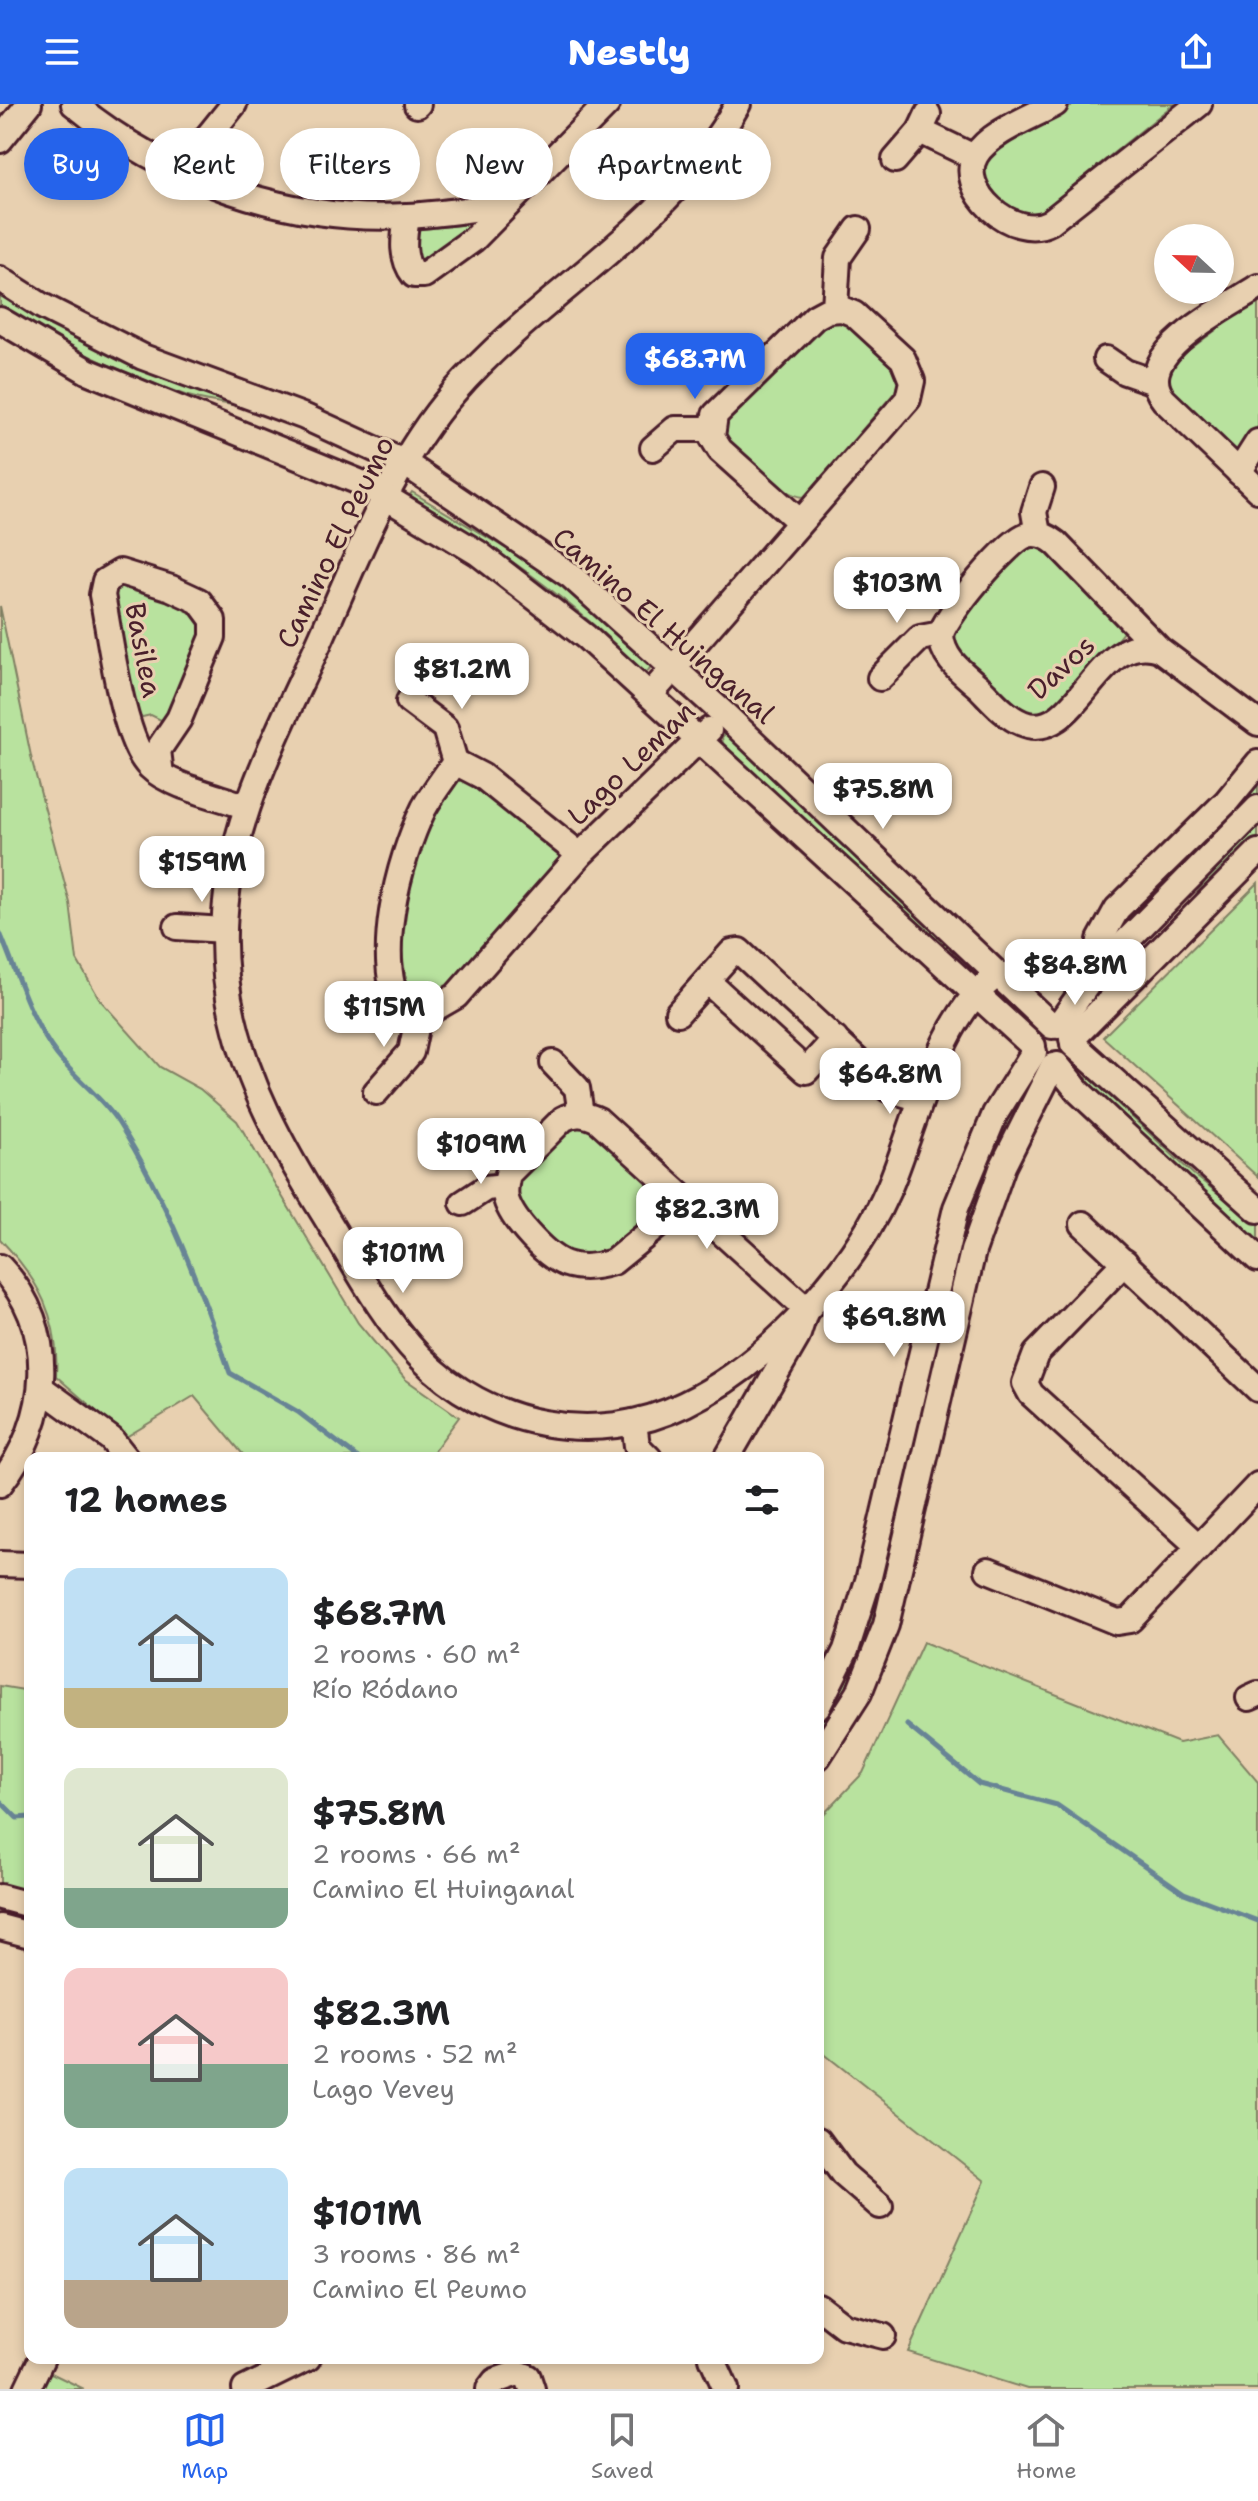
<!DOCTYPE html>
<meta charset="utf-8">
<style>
body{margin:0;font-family:"Shantell Sans",sans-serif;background:#f6f6f6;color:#202124;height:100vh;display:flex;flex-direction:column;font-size:30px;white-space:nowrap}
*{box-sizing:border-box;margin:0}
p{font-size:26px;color:#757577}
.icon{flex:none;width:44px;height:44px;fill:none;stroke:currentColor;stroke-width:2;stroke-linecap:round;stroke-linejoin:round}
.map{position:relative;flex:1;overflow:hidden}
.drawer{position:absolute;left:24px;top:1348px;width:800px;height:912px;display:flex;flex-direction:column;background:#fff;border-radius:16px;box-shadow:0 4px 12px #0003}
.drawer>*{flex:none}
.hud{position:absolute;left:24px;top:24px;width:800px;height:72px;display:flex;gap:16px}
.needle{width:52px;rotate:292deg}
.controls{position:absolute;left:1154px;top:120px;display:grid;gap:16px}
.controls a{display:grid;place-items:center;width:80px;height:80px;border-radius:50%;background:#fff;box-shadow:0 4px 12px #0003;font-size:40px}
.price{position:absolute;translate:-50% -68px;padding:0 18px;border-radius:16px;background:#fff;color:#222;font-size:26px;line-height:52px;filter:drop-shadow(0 2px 4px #0008)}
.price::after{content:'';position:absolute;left:50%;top:48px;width:24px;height:18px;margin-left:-12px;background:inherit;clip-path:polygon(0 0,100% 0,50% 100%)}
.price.on{background:#2563eb;color:#fff}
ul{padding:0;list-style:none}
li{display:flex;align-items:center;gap:24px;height:200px;padding:0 40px}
li span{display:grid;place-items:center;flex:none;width:224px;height:160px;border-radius:16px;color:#555}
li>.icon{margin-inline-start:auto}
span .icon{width:96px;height:96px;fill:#fffc;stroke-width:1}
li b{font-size:34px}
h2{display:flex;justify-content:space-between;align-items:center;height:96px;padding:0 40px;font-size:34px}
.chip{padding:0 28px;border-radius:36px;background:#fff;box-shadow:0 4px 12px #0003;font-size:28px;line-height:72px}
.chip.on{background:#2563eb;color:#fff}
header{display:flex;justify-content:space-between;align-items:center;height:104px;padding:0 40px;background:#2563eb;color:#fff;font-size:36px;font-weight:800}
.tab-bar{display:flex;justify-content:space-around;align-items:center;height:112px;border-top:2px solid #e0e0e0;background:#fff;font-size:22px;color:#757577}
.tab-bar a{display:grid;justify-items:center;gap:4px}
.tab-bar .on{color:#2563eb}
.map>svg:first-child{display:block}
.green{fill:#b8e29e;stroke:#818064;stroke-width:2}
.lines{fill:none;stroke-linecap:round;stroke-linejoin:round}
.stream{stroke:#688495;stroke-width:5}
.minor-casing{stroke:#4a1f2b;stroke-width:30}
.minor{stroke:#e8d0b0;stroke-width:24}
.labels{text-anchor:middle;stroke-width:6;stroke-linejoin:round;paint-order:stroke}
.street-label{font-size:28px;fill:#4a1f2b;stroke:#e8d0b0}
</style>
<header><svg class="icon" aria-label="menu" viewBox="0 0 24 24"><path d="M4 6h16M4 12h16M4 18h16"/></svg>Nestly<svg class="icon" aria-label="share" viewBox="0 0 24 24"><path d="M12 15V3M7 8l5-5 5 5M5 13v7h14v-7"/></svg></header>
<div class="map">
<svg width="1258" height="2285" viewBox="0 0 1258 2285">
<rect width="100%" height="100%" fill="#e8d0b0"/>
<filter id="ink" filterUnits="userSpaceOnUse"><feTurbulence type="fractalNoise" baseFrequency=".0125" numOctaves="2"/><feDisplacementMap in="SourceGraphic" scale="16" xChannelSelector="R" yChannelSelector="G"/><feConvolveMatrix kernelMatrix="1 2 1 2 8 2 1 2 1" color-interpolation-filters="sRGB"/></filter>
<g filter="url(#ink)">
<g class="green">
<path d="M 1075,0 L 1174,0 L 1037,111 L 1023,116 L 980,80 L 983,55 Z"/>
<path d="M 479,119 L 426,156 L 416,155 L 412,126 Z"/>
<path d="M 0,188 C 77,242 163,268 250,301 C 288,315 325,333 362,350 L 361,354 C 324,336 288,315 248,304 C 227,299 203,298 182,290 C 118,267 57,239 0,203 Z"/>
<path d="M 1258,195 L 1258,322 L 1248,337 L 1234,348 L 1223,346 L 1163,277 L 1174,257 Z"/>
<path d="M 837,216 L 845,218 L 894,260 L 892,264 L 898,278 L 895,288 L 804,393 C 781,392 737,350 723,331 L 728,309 L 822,220 Z"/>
<path d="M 412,388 L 555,474 L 601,511 L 652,561 L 647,568 L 641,566 C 574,496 493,442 410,391 Z"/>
<path d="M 1028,441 L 1044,441 L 1122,521 L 1123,528 L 1090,570 L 1047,609 L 1020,611 L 953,548 L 952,525 L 1017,446 Z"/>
<path d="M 127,478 L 192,501 L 207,521 L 169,620 L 151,611 L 138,614 L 112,488 Z"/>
<path d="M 0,502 L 32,657 L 70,799 L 77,856 L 100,896 L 160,963 L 200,985 L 237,1017 L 358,1219 L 405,1275 L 459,1313 L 431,1351 L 433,1354 L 246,1354 L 194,1292 L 126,1333 L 56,1272 C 60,1214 38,1175 0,1135 Z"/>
<path d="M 727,628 L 976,860 L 965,864 L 723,640 L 722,633 Z"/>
<path d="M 458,667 L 570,752 L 435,909 L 412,902 C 400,853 393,798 412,749 C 423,721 443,694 458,667 Z"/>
<path d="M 1258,675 L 1258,690 L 1237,716 L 1110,840 L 1113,823 Z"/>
<path d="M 1258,719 L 1258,733 L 1104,889 L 1191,798 L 1209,771 Z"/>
<path d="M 1258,779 L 1258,1073 L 1103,933 Z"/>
<path d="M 1039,962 L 1041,969 L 1033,981 L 877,1519 L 850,1582 L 818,1635 L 818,1622 L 842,1577 L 952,1142 L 1004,1010 Z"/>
<path d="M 1088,972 L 1193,1070 L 1258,1120 L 1258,1138 L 1085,976 Z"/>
<path d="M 574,1020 L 594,1025 L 671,1100 L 611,1149 L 593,1155 L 561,1151 L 513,1095 L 519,1072 Z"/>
<path d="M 923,1538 L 1179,1639 L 1218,1631 L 1258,1678 L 1258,2285 L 1027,2285 L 908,2248 L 985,2077 L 818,1945 L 818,1716 L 863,1669 Z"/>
<path d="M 0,1582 L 30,1587 L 30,1791 L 0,1781 Z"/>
<path d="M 47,2267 L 84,2285 L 39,2285 Z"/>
</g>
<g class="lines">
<g class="stream">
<path d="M 0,829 C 17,869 30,916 57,951 C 75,974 102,993 118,1018 C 167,1095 200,1183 230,1269 L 298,1308 L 358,1354"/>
<path d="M 907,1621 L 979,1680 L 1057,1701 L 1184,1789 L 1258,1817"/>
<path d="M 0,1697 L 17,1714 L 30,1713"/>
</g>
<defs>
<g id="minor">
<path d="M 74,0 C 165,75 289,119 407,112 C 440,110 472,105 504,101"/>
<path d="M 738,0 C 667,127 546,183 454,288 C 393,358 360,447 322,532 C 297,588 268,644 248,702 C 193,859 238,974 322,1107 C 352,1155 379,1210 419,1252 C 486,1323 597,1344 685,1300 C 768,1260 853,1167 889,1084 C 916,1021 939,909 999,870"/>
<path d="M 1055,0 C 1032,13 990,28 976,51 C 955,85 1013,138 1050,118 L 1199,0"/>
<path d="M 417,1 L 418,0"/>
<path d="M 920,27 L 974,53"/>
<path d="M 0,36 L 29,0"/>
<path d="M 895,56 L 920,27 L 928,10"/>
<path d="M 180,67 L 234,0"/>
<path d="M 407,112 C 404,133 400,153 414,171 L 424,171 L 474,135 L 607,0"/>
<path d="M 0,175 L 42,202 L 143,253 L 305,313 L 403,358 L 571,472 L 724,610 L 1052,922"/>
<path d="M 1258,183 C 1227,204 1127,251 1164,296 L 1258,386"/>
<path d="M 835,204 L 838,154 L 858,125"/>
<path d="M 0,216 L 87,267 L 364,380 L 478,449 L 586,533 L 1033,942"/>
<path d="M 1106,255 L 1125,268 L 1154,278"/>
<path d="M 653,344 L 675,325 L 711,325"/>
<path d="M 1239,368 L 1258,338"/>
<path d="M 1038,430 L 1034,408 L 1042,383"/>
<path d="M 1159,545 C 1098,523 1077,642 1022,619 C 1006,613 992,596 979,583 C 962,568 942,555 941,530 C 947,510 1007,437 1027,431 C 1038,428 1047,432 1056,439 L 1159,545 L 1258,619"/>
<path d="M 880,574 L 920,534 L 941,530"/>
<path d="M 650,591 L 908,295 L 912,277 L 903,255 L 854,210 L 842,205 L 828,206 L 815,213 L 715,311 L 712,333 L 720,346 L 800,418"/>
<path d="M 409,597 L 445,624 L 455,658"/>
<path d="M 161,671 L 158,646 L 179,615 L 213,533 L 213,516 L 199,497 L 171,484 L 120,468 L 105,477 L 102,491 C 110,531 122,637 150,663 C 169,682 221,693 247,703"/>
<path d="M 580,751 L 482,672 L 455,658 C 445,673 433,688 424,704 C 398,757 372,857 403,911 L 418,914 L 456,892 L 580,751 L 709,626"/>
<path d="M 177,823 L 224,826"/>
<path d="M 1096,868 L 1100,836 L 1117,805 L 1226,698 L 1258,659"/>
<path d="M 707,877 L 806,967 L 835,935"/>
<path d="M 678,909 L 732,848 L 739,847 L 888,985 L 921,995"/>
<path d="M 1058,922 L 1096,868 L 1258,704"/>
<path d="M 1072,935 L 1258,748"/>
<path d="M 1073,940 L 1258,1106"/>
<path d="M 553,959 L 577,984 L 581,1010"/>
<path d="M 1057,961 L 1079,988 L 1258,1155"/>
<path d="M 376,988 L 411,948 L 418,914"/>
<path d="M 688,1097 L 613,1158 C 600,1162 584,1165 570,1161 C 548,1156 512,1116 506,1095 C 504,1086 506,1078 508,1070 L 563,1015 C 575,1008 586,1010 598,1016 L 806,1205 L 797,1233 L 727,1354"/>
<path d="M 463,1099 L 486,1084 L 505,1082"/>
<path d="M 1083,1120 L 1258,1285"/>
<path d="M 1125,1158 L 1036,1250 L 1025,1279 L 1031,1290 L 1199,1443"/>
<path d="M 0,1163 C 59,1225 51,1316 0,1380"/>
<path d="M 41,1284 L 111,1335 L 126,1354"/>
<path d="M 634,1318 L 637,1342 L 649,1354"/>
<path d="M 0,1460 L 30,1461"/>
<path d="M 988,1466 L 1117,1518 L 1130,1516 L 1258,1381"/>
<path d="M 1249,1594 L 1258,1590"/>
<path d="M 818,1602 L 846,1546 L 868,1477 L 956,1104 L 995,1010 L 1034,948"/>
<path d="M 818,1653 L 859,1589 L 886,1521 L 973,1147 L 1003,1062 L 1053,962"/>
<path d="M 0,1793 L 30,1801"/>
<path d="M 0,1823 L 30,1831"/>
<path d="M 818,2036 L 843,2070 L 880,2102"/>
<path d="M 818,2202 L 844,2222 L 883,2232"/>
<path d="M 712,2254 L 726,2285"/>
<path d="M 27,2285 L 42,2254"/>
<path d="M 245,2285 L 308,2254"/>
<path d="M 489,2285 L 495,2277 L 518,2269 L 528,2273 L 532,2285"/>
</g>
</defs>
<use href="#minor" class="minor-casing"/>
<use href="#minor" class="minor"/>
</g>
</g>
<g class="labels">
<g class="street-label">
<text transform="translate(335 438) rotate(-64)" y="10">Camino El Peumo</text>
<text transform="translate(664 521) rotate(41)" y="10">Camino El Huinganal</text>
<text transform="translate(144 546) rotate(79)" y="10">Basilea</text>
<text transform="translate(1061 563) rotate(-43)" y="10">Davos</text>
<text transform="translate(631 659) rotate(-44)" y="10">Lago Leman</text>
</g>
</g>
</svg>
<div class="controls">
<a><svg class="needle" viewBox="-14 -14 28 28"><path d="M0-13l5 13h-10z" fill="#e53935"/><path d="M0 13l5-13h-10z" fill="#757577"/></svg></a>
</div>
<b class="price on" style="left:695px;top:297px">$68.7M</b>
<b class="price" style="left:897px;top:521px">$103M</b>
<b class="price" style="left:462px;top:607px">$81.2M</b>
<b class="price" style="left:883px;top:727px">$75.8M</b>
<b class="price" style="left:202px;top:800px">$159M</b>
<b class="price" style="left:1075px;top:903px">$84.8M</b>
<b class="price" style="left:384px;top:945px">$115M</b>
<b class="price" style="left:890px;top:1012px">$64.8M</b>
<b class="price" style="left:481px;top:1082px">$109M</b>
<b class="price" style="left:707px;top:1147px">$82.3M</b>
<b class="price" style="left:403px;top:1191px">$101M</b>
<b class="price" style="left:894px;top:1255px">$69.8M</b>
<div class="hud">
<a class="chip on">Buy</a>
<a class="chip">Rent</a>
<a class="chip">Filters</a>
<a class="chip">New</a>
<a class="chip">Apartment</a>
</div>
<section class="drawer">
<h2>12 homes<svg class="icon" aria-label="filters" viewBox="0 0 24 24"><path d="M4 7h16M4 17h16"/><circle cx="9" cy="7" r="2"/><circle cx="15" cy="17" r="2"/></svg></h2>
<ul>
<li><span style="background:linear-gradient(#bfe0f5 75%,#c2b280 0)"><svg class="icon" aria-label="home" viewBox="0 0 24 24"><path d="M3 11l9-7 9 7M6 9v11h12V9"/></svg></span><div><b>$68.7M</b><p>2 rooms · 60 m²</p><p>Río Ródano</p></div></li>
<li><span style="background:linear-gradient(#dfe7d0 75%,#7fa58c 0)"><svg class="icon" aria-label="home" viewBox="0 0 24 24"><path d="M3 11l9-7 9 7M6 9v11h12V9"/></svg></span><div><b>$75.8M</b><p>2 rooms · 66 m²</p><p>Camino El Huinganal</p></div></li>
<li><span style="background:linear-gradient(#f6c9c9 60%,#7fa58c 0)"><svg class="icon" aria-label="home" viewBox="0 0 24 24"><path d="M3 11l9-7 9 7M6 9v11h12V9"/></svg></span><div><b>$82.3M</b><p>2 rooms · 52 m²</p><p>Lago Vevey</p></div></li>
<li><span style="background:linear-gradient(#bfe0f5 70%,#b9a48a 0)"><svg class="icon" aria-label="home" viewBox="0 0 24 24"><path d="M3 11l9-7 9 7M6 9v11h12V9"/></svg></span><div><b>$101M</b><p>3 rooms · 86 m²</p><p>Camino El Peumo</p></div></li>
</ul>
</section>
</div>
<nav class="tab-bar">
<a class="on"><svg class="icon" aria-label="map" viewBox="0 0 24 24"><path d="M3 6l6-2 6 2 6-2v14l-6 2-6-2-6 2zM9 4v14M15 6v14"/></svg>Map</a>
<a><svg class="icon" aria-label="saved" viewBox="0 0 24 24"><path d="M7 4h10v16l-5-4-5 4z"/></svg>Saved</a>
<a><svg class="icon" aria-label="home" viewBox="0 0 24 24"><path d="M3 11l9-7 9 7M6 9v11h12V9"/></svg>Home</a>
</nav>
